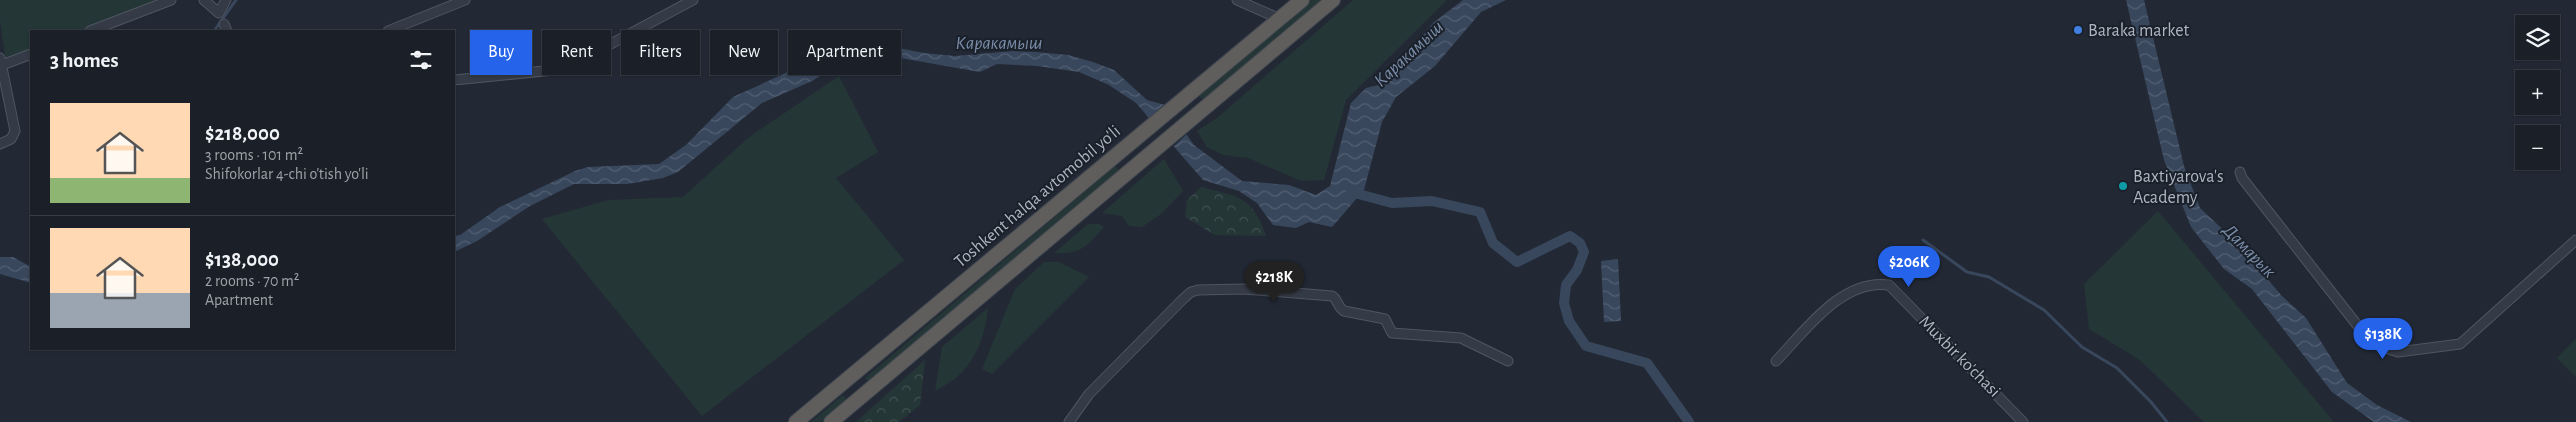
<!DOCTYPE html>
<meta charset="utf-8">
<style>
body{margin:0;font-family:"Alegreya Sans",sans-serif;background:#232730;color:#f1f3f6;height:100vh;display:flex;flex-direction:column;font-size:19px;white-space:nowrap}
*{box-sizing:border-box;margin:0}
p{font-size:16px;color:#9fa2a8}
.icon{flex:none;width:28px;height:28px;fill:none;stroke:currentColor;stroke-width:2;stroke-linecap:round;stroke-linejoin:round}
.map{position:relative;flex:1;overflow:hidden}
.panel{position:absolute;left:30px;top:30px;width:425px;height:320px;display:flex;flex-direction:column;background:#1a1f28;border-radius:0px;box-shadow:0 1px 4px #0004,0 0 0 1px #383d45}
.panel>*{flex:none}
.banner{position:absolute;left:470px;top:30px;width:475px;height:45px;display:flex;gap:10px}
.tools{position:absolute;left:2515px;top:15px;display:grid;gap:10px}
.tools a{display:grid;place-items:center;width:45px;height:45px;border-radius:0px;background:#1a1f28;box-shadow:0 1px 4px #0004,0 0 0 1px #383d45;font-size:25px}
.price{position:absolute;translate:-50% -42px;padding:0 11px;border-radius:18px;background:#2563eb;color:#fff;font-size:16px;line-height:32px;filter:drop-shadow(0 1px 2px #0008)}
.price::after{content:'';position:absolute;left:50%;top:30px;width:15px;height:11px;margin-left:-8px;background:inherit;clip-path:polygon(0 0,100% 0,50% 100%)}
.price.selected{background:#222;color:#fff}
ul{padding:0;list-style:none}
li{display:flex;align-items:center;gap:15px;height:125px;padding:0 20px}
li+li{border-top:1px solid #383d45}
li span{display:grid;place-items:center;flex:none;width:140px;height:100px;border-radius:0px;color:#555}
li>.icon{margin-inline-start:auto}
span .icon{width:60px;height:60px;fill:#fffc;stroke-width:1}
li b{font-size:21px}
h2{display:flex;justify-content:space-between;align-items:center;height:60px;padding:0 20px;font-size:21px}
.pill{padding:0 18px;border-radius:0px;background:#1a1f28;box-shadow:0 1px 4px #0004,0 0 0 1px #383d45;font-size:18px;line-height:45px}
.pill.selected{background:#2563eb;color:#fff}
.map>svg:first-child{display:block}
.grass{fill:#253637}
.forest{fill:url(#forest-crowns)}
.water{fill:url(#water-waves)}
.pier{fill:#222935}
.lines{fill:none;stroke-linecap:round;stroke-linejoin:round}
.stream{stroke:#39475d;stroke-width:3}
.canal{stroke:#39475d;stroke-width:10}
.minor-casing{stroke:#4f5661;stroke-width:11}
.trunk-casing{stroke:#3f4650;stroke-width:16}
.minor{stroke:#353b46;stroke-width:9}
.trunk{stroke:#5f5e5c;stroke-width:14}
.shop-dot{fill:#3f7fe0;stroke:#1b212a;stroke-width:2}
.culture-dot{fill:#0f9aa8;stroke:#1b212a;stroke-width:2}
.labels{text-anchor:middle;stroke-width:4;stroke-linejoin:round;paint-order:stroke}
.poi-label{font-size:18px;fill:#afb6c3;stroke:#1b212a;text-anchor:start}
.street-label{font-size:18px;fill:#afb6c3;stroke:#1b212a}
.water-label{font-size:19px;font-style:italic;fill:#7a8da9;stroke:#1b212a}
</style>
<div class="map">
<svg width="2576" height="422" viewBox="0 0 2576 422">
<defs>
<pattern id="forest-crowns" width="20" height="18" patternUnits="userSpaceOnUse" patternTransform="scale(1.25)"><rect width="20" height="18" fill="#253637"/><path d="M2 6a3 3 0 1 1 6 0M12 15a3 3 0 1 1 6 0" fill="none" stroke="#425152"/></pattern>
<pattern id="water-waves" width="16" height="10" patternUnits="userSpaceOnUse" patternTransform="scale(1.25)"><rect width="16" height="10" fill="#39475d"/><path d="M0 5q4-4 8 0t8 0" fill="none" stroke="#535f73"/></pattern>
</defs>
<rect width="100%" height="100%" fill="#222935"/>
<g class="grass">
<path d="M 0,0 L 173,0 L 87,31 L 31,31 L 31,52 L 6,61 L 0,21 Z"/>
<path d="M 1311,0 L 1322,0 L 1203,100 L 1198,95 Z"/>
<path d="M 1353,0 L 1447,0 L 1346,100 L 1324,180 L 1301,181 L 1248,158 L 1223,155 L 1207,147 L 1197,131 L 1217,118 Z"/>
<path d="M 839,76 L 878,152 L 836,178 L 904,260 L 702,416 L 542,219 L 608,200 L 683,197 L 749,137 Z"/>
<path d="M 1164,159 L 1183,191 L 1161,214 L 1142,227 L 1129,226 L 1122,216 L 1102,213 Z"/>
<path d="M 1115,166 L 1119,171 L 869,382 L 865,378 Z"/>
<path d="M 2158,211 L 2334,422 L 2204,422 L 2140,360 L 2089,329 L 2084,284 Z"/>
<path d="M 1088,224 L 1099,224 L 1104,227 C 1085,247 1083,254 1054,253 Z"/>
<path d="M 1044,262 L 1059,262 L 1089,277 L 992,374 L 982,369 L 1015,289 Z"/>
<path d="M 988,308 C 986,332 977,359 958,376 C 952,382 943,386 935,391 L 942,347 Z"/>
<path d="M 2576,339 L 2576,377 L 2557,358 Z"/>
<path d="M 843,395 L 847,400 L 821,422 L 811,422 Z"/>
</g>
<g class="forest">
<path d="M 1201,187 C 1238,197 1253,196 1266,236 L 1215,235 L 1185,217 L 1187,200 Z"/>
<path d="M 925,360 L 920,405 L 899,422 L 856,422 Z"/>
</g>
<g class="water">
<path d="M 1463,0 L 1506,0 L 1481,12 L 1435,66 L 1396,97 L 1382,122 L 1364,190 L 1332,227 L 1309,222 L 1296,228 L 1273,225 L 1257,203 L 1239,191 L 1203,180 L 1136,103 L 1109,85 L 1079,72 L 1037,66 L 997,64 L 980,72 L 889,56 L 858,59 L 836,66 L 812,81 L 762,103 L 678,172 L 663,178 L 627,184 L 574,184 L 530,206 L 477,241 L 454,252 L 454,236 L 460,235 L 500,207 L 575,171 L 588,167 L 659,164 L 686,145 L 733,97 L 821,57 L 872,43 L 924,53 L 955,56 L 1013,51 L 1035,52 L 1068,55 L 1093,62 L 1114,70 L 1147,100 L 1165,105 L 1194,145 L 1242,181 L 1289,185 L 1316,195 L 1330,186 L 1351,103 L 1366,88 L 1383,84 L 1433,23 Z"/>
<path d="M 2126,0 L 2144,0 L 2184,166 L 2200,208 L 2232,238 L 2282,296 L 2306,318 L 2347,383 L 2377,405 L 2411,422 L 2374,422 L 2332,392 L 2252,289 L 2224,269 L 2191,227 L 2164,160 Z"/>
<path d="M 0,257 L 13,257 L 31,267 L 31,283 L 0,274 Z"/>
<path d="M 1618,259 L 1621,321 L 1604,322 L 1601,261 Z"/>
</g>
<path class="pier" d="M 1167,104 L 1188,133 L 1172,148 L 1147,120 Z"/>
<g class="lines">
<g class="stream">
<path d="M 214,31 L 236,0"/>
<path d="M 1923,240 L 1967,272 L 1989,277 L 2044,310 L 2082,347 L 2117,368 L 2151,402 L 2167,422"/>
</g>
<path class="canal" d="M 1351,192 L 1392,203 L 1432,201 L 1480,212 L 1493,243 L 1517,262 L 1570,236 L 1580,243 L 1584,252 L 1577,270 L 1566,285 L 1564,303 L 1569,321 L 1586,346 L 1647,363 L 1689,422"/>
<defs>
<g id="minor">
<path d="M 204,0 L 219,13 L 226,0"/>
<path d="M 1237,0 L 1280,19"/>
<path d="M 224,24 L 227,31"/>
<path d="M 90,31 L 171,0"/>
<path d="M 388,31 L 465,0"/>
<path d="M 0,58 L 15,131 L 11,139 L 0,144"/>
<path d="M 2,65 L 31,54"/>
<path d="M 454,80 L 564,69 L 693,0"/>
<path d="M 2240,172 L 2242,178 L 2365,335 L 2382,347 L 2398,352 L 2460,344 L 2576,240"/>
<path d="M 1776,361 C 1805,331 1842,278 1889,285 L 2023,422"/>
<path d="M 1069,422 L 1089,394 L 1182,300 L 1191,292 L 1198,290 L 1244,289 L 1332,296 C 1338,299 1337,307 1344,311 L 1385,319 L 1392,333 L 1461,338 L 1508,361"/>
</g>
<g id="trunk">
<path d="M 796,422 L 1302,0"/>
<path d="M 831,422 L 1333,0"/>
</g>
</defs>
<use href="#minor" class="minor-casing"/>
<use href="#trunk" class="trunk-casing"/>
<use href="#minor" class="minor"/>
<use href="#trunk" class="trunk"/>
</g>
<circle class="shop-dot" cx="2078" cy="30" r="5"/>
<circle class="culture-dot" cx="2123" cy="186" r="5"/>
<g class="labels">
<g class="poi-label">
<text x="2088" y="36">Baraka market</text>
<text x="2133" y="182">Baxtiyarova's<tspan x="2133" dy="21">Academy</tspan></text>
</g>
<g class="street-label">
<text transform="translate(1037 196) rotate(-40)" y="6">Toshkent halqa avtomobil yo'li</text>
<text transform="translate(1960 356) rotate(45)" y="6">Muxbir ko'chasi</text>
</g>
<g class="water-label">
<text x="999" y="49">Каракамыш</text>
<text transform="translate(1408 53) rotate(-43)" y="7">Каракамыш</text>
<text transform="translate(2250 250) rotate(46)" y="7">Дамарык</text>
</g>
</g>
</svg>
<div class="tools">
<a><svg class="icon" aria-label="layers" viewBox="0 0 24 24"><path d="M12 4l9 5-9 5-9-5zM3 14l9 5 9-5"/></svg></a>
<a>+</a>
<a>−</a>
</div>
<b class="price" style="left:1909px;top:288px">$206K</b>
<b class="price selected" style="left:1274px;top:303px">$218K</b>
<b class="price" style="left:2383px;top:360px">$138K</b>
<div class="banner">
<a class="pill selected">Buy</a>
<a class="pill">Rent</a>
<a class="pill">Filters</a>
<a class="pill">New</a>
<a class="pill">Apartment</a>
</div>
<section class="panel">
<h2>3 homes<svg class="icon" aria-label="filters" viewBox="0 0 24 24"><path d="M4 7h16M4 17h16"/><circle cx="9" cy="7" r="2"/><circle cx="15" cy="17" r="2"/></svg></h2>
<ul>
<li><span style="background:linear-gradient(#ffd9b3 75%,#8fb573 0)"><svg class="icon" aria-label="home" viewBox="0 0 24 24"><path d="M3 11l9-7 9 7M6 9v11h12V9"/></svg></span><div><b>$218,000</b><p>3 rooms · 101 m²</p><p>Shifokorlar 4-chi o'tish yo'li</p></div></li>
<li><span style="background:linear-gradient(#ffd9b3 65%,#9aa5b1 0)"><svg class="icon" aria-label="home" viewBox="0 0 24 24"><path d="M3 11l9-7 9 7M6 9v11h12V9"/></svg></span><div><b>$138,000</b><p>2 rooms · 70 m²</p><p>Apartment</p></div></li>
</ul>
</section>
</div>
